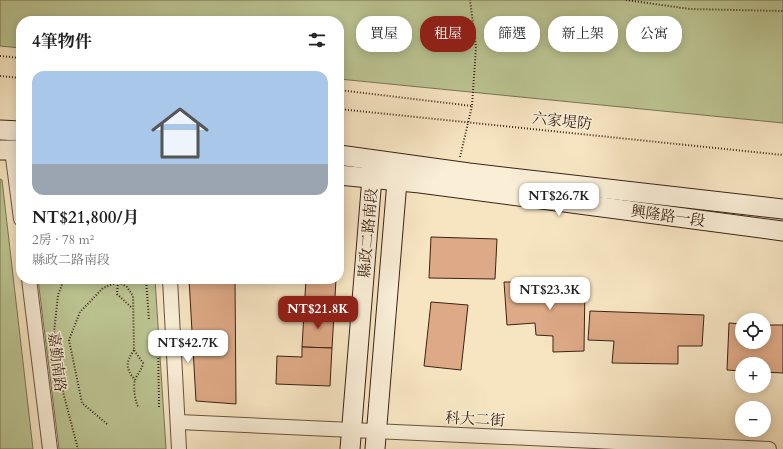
<!DOCTYPE html>
<html lang="zh-TW">
<meta charset="utf-8">
<style>
body{margin:0;font-family:Cardo,"Noto Serif TC",serif;background:#f6f6f6;color:#222;height:100vh;display:flex;flex-direction:column;font-size:15px;white-space:nowrap}
*{box-sizing:border-box;margin:0}
p{font-size:13px;color:#767676}
.icon{flex:none;width:22px;height:22px;fill:none;stroke:currentColor;stroke-width:2;stroke-linecap:round;stroke-linejoin:round}
.map{position:relative;flex:1;overflow:hidden}
.panel{position:absolute;left:16px;top:16px;width:328px;height:268px;display:flex;flex-direction:column;background:#fff;border-radius:16px;box-shadow:0 2px 10px #0003}
.panel>*{flex:none}
.banner{position:absolute;left:356px;top:16px;width:367px;height:36px;display:flex;gap:8px}
.buttons{position:absolute;left:735px;top:313px;display:grid;gap:8px}
.buttons a{display:grid;place-items:center;width:36px;height:36px;border-radius:50%;background:#fff;box-shadow:0 2px 10px #0003;font-size:20px}
.price{position:absolute;translate:-50% -34px;padding:0 9px;border-radius:8px;background:#fff;color:#222;font-size:13px;line-height:26px;filter:drop-shadow(0 1px 2px #0008)}
.price::after{content:'';position:absolute;left:50%;top:24px;width:12px;height:9px;margin-left:-6px;background:inherit;clip-path:polygon(0 0,100% 0,50% 100%)}
.price.on{background:#8f2418;color:#fff}
ul{padding:0;list-style:none}
li{display:grid;align-content:center;gap:8px;height:212px;padding:0 16px}
li span{display:grid;place-items:center;height:124px;border-radius:12px;color:#555}
li>.icon{margin-inline-start:auto}
span .icon{width:72px;height:72px;fill:#fffc;stroke-width:1}
li b{font-size:17px}
h2{display:flex;justify-content:space-between;align-items:center;height:48px;padding:0 16px;font-size:17px}
.pill{padding:0 14px;border-radius:16px;background:#fff;box-shadow:0 2px 10px #0003;font-size:14px;line-height:36px}
.pill.on{background:#8f2418;color:#fff}
.map>svg:first-child{display:block}
.green{fill:#bcc593;stroke:#7b7454}
.building{fill:#dea986;stroke:#3a2315}
.lines{fill:none;stroke-linecap:round;stroke-linejoin:round}
.street-casing{stroke:#695440;stroke-width:16}
.secondary-casing{stroke:#3a2315;stroke-width:21}
.path{stroke:#3a2315;stroke-width:2;stroke-dasharray:1 2;stroke-linecap:butt}
.street{stroke:#faeed7;stroke-width:14}
.secondary{stroke:#faeed7;stroke-width:19}
.labels{text-anchor:middle;stroke-width:3;stroke-linejoin:round;paint-order:stroke}
.street-label{font-size:15px;fill:#3a2315;stroke:#faeed7}
</style>
<div class="map">
<svg width="783" height="449" viewBox="0 0 783 449">
<rect width="100%" height="100%" fill="#f7e5c2"/>
<filter id="stains"><feTurbulence type="fractalNoise" baseFrequency=".005" numOctaves="4"/><feColorMatrix values="0 0 0 0 .2 0 0 0 0 .09 0 0 0 0 .02 0 0 0 .5 -.17"/></filter>
<radialGradient id="worn" r=".72"><stop offset=".6" stop-color="#630" stop-opacity="0"/><stop offset="1" stop-color="#630" stop-opacity=".3"/></radialGradient>
<g class="green">
<path d="M 0,0 L 783,0 L 783,123 L 339,79 L 339,21 L 21,21 L 21,48 L 0,46 Z"/>
<path d="M 0,179 L 2,180 L 33,449 L 0,449 Z"/>
<path d="M 38,279 L 155,279 L 166,449 L 59,449 Z"/>
</g>
<g class="building">
<path d="M 431,237 L 497,239 L 495,279 L 429,278 Z"/>
<path d="M 189,279 L 235,279 L 236,404 L 196,401 Z"/>
<path d="M 306,279 L 336,279 L 334,314 L 304,313 Z"/>
<path d="M 504,282 L 585,282 L 584,351 L 553,352 L 553,336 L 536,335 L 535,323 L 507,325 Z"/>
<path d="M 431,302 L 468,305 L 461,370 L 424,366 Z"/>
<path d="M 590,311 L 704,315 L 702,346 L 678,346 L 678,364 L 612,363 L 614,341 L 588,340 Z"/>
<path d="M 304,313 L 334,314 L 332,348 L 302,347 Z"/>
<path d="M 729,323 L 742,324 L 742,342 L 764,342 L 764,325 L 783,325 L 783,373 L 764,372 L 764,364 L 742,364 L 742,371 L 727,370 Z"/>
<path d="M 302,347 L 332,348 L 330,386 L 276,384 L 277,356 L 302,357 Z"/>
</g>
<g class="lines">
<defs>
<g id="street">
<path d="M 12,150 L 21,219"/>
<path d="M 29,279 L 50,449"/>
<path d="M 170,279 L 179,449"/>
<path d="M 179,422 L 769,449"/>
</g>
<g id="secondary">
<path d="M 0,130 L 21,131"/>
<path d="M 0,150 L 21,150"/>
<path d="M 339,155 L 469,173 L 783,209"/>
<path d="M 339,175 L 420,183 L 783,231"/>
<path d="M 350,449 L 373,165"/>
<path d="M 375,449 L 398,169"/>
</g>
</defs>
<use href="#street" class="street-casing"/>
<use href="#secondary" class="secondary-casing"/>
<g class="path">
<path d="M 626,0 L 690,9 L 783,11"/>
<path d="M 0,56 L 21,58"/>
<path d="M 0,76 L 21,78"/>
<path d="M 339,90 L 472,106 L 476,47 L 470,0"/>
<path d="M 339,109 L 783,155"/>
<path d="M 460,157 L 472,106"/>
<path d="M 64,279 L 58,295 L 53,342 L 63,392 L 78,449"/>
<path d="M 146,279 L 149,320"/>
<path d="M 118,282 L 117,294 L 132,308"/>
<path d="M 158,337 L 159,407"/>
<path d="M 134,350 C 126,362 125,368 135,380"/>
<path d="M 107,424 L 82,403 L 69,340 L 80,312 L 103,288 L 118,282 L 127,287 L 133,296 L 134,350 L 143,363 C 142,370 137,374 135,380 C 133,387 135,403 139,408"/>
</g>
<use href="#street" class="street"/>
<use href="#secondary" class="secondary"/>
</g>
<g class="labels">
<g class="street-label">
<text transform="translate(562 121) rotate(6)" y="5">六家堤防</text>
<text transform="translate(668 216) rotate(8)" y="5">興隆路一段</text>
<text transform="translate(368 233) rotate(-85)" y="5">縣政二路南段</text>
<text transform="translate(57 362) rotate(83)" y="5">嘉勤南路</text>
<text transform="translate(475 419) rotate(3)" y="5">科大二街</text>
</g>
</g>
<rect width="100%" height="100%" filter="url(#stains)"/>
<rect width="100%" height="100%" fill="url(#worn)"/>
</svg>
<div class="buttons">
<a><svg class="icon" aria-label="locate" viewBox="0 0 24 24"><circle cx="12" cy="12" r="6"/><path d="M12 2v4M12 18v4M2 12h4M18 12h4"/></svg></a>
<a>+</a>
<a>−</a>
</div>
<b class="price" style="left:559px;top:217px">NT$26.7K</b>
<b class="price" style="left:550px;top:311px">NT$23.3K</b>
<b class="price on" style="left:318px;top:330px">NT$21.8K</b>
<b class="price" style="left:188px;top:364px">NT$42.7K</b>
<div class="banner">
<a class="pill">買屋</a>
<a class="pill on">租屋</a>
<a class="pill">篩選</a>
<a class="pill">新上架</a>
<a class="pill">公寓</a>
</div>
<section class="panel">
<h2>4筆物件<svg class="icon" aria-label="filters" viewBox="0 0 24 24"><path d="M4 7h16M4 17h16"/><circle cx="9" cy="7" r="2"/><circle cx="15" cy="17" r="2"/></svg></h2>
<ul>
<li><span style="background:linear-gradient(#a9c7e8 75%,#9aa5b1 0)"><svg class="icon" aria-label="home" viewBox="0 0 24 24"><path d="M3 11l9-7 9 7M6 9v11h12V9"/></svg></span><div><b>NT$21,800/月</b><p>2房 · 78 m²</p><p>縣政二路南段</p></div></li>
</ul>
</section>
</div>
